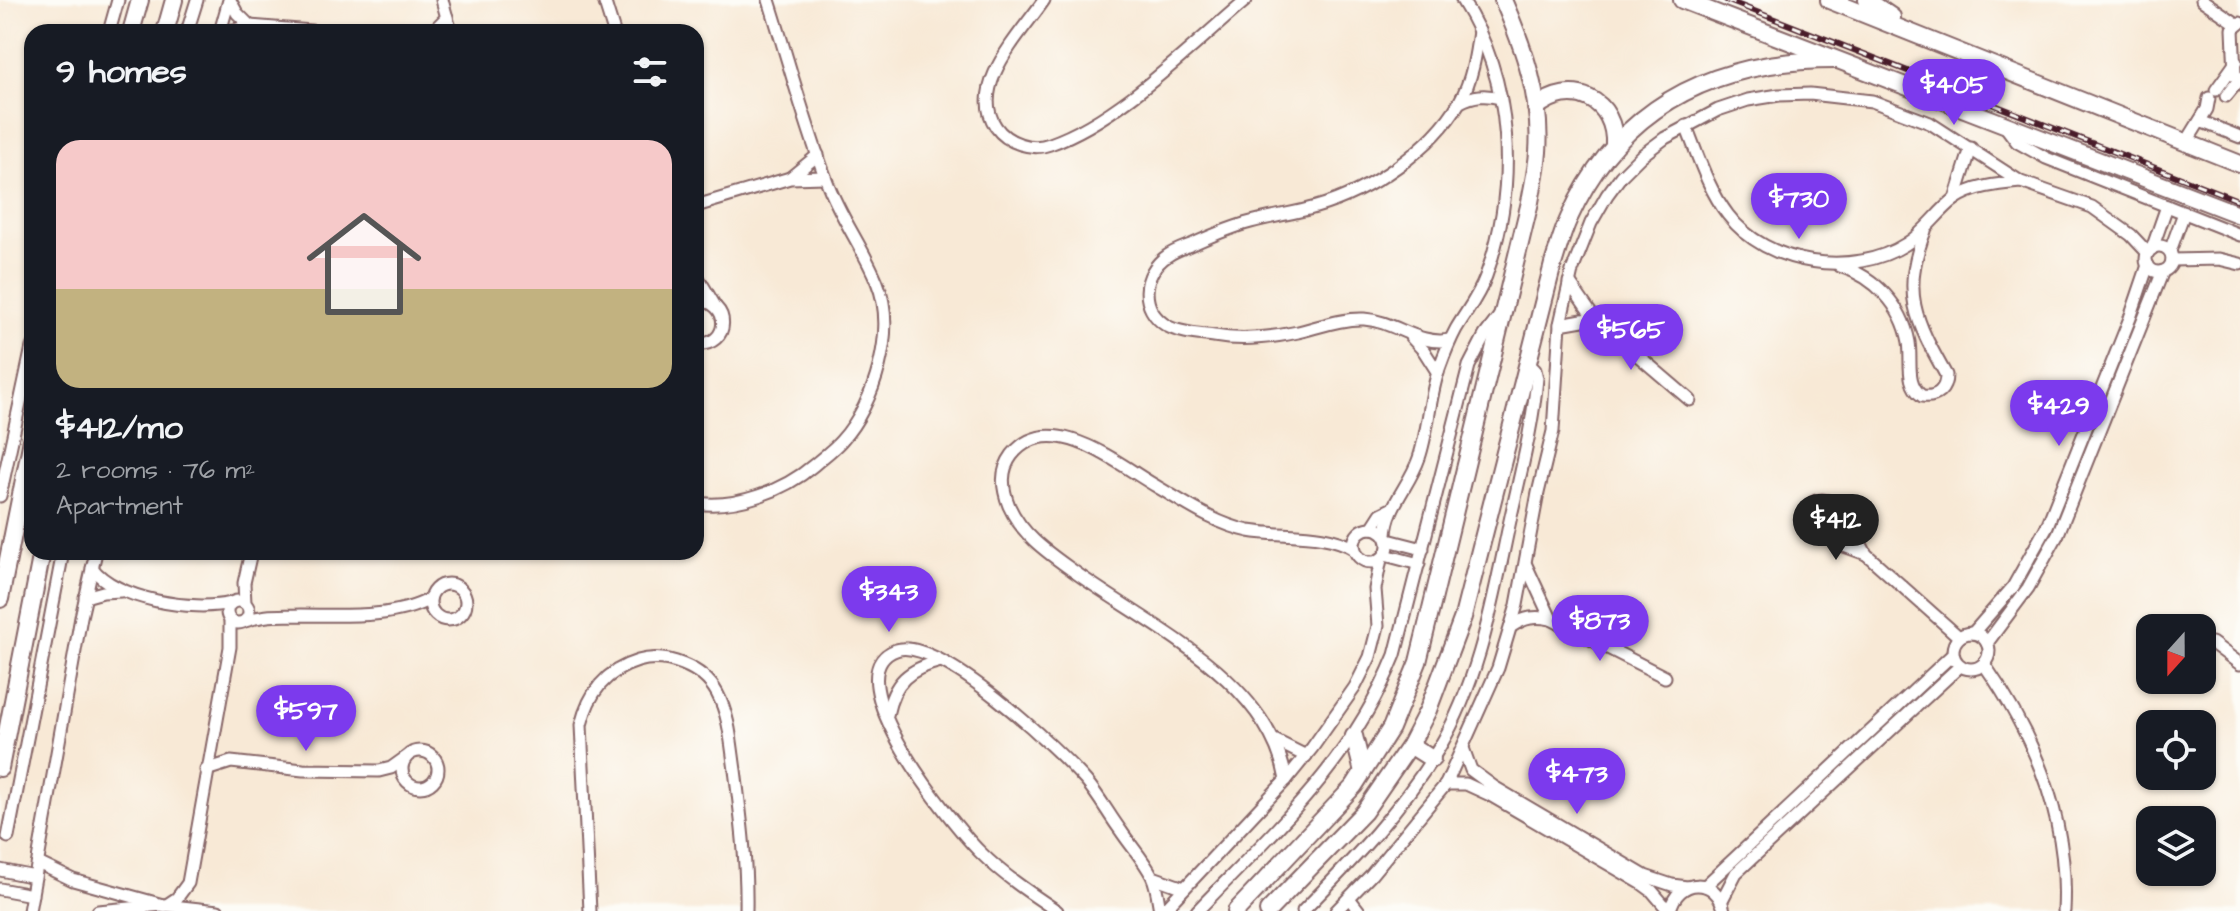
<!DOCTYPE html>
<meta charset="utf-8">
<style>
body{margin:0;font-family:"Architects Daughter",sans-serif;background:#20242c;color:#f1f3f6;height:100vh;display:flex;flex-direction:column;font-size:30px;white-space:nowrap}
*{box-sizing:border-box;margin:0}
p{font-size:26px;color:#9ea1a6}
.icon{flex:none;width:44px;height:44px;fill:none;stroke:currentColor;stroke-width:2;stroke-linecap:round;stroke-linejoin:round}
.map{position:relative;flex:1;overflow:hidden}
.details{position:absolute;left:24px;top:24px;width:680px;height:536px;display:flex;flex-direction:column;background:#171b24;border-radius:24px;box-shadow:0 2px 6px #0004}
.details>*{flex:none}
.needle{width:52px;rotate:201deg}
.controls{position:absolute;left:2136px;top:614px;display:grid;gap:16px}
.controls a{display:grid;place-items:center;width:80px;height:80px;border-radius:16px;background:#171b24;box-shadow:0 2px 6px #0004;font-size:40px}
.price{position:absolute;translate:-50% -68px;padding:0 18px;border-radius:28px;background:#7c3aed;color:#fff;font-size:26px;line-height:52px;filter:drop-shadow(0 2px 4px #0008)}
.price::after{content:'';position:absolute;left:50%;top:48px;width:24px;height:18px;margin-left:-12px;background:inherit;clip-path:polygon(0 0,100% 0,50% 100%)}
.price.active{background:#222;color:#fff}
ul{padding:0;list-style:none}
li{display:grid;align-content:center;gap:16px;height:424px;padding:0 32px}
li span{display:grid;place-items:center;height:248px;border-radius:24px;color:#555}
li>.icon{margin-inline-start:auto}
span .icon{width:144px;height:144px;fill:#fffc;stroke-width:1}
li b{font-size:34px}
h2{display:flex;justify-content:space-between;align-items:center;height:96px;padding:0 32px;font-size:34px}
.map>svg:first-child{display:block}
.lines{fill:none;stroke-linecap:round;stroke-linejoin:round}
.street-casing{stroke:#876667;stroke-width:15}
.secondary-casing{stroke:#876667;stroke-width:20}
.street{stroke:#fff;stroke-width:11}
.secondary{stroke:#fff;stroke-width:16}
.rail-casing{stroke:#4a1f2b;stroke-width:6}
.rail{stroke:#fdfcf7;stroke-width:3;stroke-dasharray:9;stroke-linecap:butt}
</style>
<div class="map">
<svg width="2240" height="911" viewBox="0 0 2240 911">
<rect width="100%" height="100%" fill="#fdfcf7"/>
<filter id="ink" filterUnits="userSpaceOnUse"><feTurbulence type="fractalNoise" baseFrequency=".0125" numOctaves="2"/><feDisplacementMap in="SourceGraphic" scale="16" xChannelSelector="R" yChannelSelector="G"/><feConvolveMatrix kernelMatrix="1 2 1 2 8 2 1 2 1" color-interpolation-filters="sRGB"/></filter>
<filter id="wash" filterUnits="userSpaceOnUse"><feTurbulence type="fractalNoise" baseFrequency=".006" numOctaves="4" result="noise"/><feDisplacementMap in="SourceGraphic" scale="32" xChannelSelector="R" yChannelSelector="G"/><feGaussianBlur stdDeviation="1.8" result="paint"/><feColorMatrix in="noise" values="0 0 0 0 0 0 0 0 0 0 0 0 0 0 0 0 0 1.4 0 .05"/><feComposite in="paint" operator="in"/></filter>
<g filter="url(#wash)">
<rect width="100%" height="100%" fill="#f8e9d6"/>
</g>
<g filter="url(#ink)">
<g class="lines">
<defs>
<g id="street">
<path d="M 230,0 L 237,13 L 250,26"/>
<path d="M 442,0 L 451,32"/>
<path d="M 604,0 L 614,32"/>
<path d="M 1044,0 C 1021,34 968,86 996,127 C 1007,143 1032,151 1050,144 C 1119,120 1189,48 1246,0"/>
<path d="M 2202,0 L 2237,24"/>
<path d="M 2240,23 L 2233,29 L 2235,75 L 2240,81"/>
<path d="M 109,32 L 118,0"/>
<path d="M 187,32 L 197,0"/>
<path d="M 220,32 L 229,0"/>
<path d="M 225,32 L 250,26 L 324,32"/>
<path d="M 432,32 L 447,17"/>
<path d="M 2216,90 L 2236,62"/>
<path d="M 2226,96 L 2239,80"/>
<path d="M 1460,102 C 1474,95 1485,94 1500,98"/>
<path d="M 2200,121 L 2240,137"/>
<path d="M 1686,126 C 1698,156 1708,189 1728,215 C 1767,266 1853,278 1906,244 C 1926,232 1938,211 1955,199 C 1974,186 1999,184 2020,182"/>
<path d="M 2005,126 L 2017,142 L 2046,158 L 2240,235"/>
<path d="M 2186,143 L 2207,109 L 2209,98"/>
<path d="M 791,177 L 818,155"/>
<path d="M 1955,199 L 1971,148"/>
<path d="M 696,206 L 790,178 L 825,177"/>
<circle cx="2159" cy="259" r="13"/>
<path d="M 2152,249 L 2167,206"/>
<path d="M 2170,251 L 2184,213"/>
<path d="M 2172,260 L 2219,259 L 2240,264"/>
<path d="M 1840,266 C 1875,277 1902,305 1909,342 C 1912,361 1905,384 1922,396 C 1937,398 1946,390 1946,375 C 1915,320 1901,293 1925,231"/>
<path d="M 696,274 L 715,306"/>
<path d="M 1569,282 L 1594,318 L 1690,400"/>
<path d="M 696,300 C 732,300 731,347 696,344"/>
<path d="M 1560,324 L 1594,318"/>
<path d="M 1411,337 L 1424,351 L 1438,373"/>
<path d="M 1450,340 C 1418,346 1395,321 1364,319 C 1342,318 1319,327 1298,332 C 1270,338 1242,341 1214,336 C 1199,334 1180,333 1167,326 C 1139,309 1142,273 1167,256 C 1175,250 1186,247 1195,243 C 1213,235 1232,227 1251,222 C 1273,216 1295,213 1316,207 C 1369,192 1433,149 1460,101 C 1472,80 1476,54 1479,31"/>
<path d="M 0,496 L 32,347"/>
<circle cx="1822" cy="517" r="17"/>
<path d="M 696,503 C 735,509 784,491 814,465 C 823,457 833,450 841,441 C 875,404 897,330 877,282 C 863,247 839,216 826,179 C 804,121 788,60 769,0"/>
<path d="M 1838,512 L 1854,531 L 1866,554 L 1959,637"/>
<circle cx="1371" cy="545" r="17"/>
<path d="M 1372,528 L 1381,514 L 1391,509"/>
<path d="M 1824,533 L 1844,546 L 1866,554"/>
<path d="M 1386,535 C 1387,506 1410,485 1419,458 C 1429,429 1429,397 1439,369 C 1444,355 1449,342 1456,329 C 1466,312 1479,296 1486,276 C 1518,186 1514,82 1462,0"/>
<path d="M 1388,540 L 1423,549"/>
<path d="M 1385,555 L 1419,564"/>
<path d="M 1526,565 L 1551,619"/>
<path d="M 92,568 C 117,600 193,612 231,603"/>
<circle cx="448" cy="602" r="18"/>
<path d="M 85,597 L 103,592 L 121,591"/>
<circle cx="238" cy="612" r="11"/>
<path d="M 245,603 L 244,583 L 251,552"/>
<path d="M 245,621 C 264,614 281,616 301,615 C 341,615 394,619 430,599"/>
<path d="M 1512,626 C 1525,617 1535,616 1551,619 L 1665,677"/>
<circle cx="1971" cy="651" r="18"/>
<path d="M 1973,633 L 2013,587 L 2047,526 L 2130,318 L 2148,265"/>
<path d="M 1987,643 L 2028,588 L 2058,534 L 2163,271"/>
<path d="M 2212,643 L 2240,664"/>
<path d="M 1984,664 C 2035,737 2069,820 2064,911"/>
<path d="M 887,715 C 894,681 909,669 941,661"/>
<path d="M 1274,740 L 1306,756"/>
<path d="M 1463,748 L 1471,770 L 1494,787 L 1645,876 L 1672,885 L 1687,887"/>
<circle cx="420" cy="769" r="18"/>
<path d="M 206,770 L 231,762 L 303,770 L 379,771 L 391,768 L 405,758"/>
<path d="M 1286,780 C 1269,678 1147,625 1072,570 C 1047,552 1022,535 1009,506 C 1002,488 1000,471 1012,455 C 1050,407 1118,464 1156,486 C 1185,503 1215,524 1249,531 C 1283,537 1325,531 1355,549"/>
<path d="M 1446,784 L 1466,784 L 1490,795 L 1641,883 L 1652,891 L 1669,911"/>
<path d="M 8,837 L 63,552"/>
<path d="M 38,863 L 73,880 L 163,905"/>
<path d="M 0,870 L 35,877"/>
<path d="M 1153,877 L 1184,888"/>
<path d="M 1705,886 L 1952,655"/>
<path d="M 0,889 L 32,895"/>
<path d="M 1349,898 L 1359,911"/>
<path d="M 1722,900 L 1736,873 L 1960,666"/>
<path d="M 165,906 L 177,898 L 188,883 L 230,647 L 230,621"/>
<path d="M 29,911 L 81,617 L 96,552"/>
<path d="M 98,911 L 163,905 L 218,911"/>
<path d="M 590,911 L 581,725 C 589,693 605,671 638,661 C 666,653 703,667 717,693 C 730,717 731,744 735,770 C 741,817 747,864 746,911"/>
<path d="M 1057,911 C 1030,893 1003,875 980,852 C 954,826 829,674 896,650 C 938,635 1059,750 1086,781 C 1099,796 1109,815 1121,831 C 1131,846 1144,860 1152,876 C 1157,886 1158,900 1160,911"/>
<path d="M 1163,911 L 1286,780 L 1312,748 L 1355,687 L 1370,657 L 1378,626 L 1375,589 L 1381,559"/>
<path d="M 1197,911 C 1275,830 1352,762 1395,655 L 1469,366 L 1485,335 L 1501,314"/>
<path d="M 1303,911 C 1353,860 1402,809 1439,748 C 1481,678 1494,594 1511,516 C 1521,471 1533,425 1537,378 L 1535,370 L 1528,363"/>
<path d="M 1336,911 L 1371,875 L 1446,784 L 1498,668 L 1517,605 L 1538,493 L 1553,431 L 1560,324 L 1572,271 L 1591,223 L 1607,195 L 1621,176 L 1641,156 L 1665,138 L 1718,110 L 1748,100 L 1779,95 L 1810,94 L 1872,101 L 1930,123 L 2021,182 L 2092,207 L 2131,235 L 2148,253"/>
<path d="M 1670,911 C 1677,877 1718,876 1724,911"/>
</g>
<g id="secondary">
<path d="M 1682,0 L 2240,215"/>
<path d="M 1829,0 L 2240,164"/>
<path d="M 1867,0 L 1892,17"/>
<path d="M 131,32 L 140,0"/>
<path d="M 165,32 L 174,0"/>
<path d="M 1536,108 C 1571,78 1617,99 1614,147"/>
<path d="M 0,599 L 32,440"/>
<path d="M 1354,736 L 1363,772"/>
<path d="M 1410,745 L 1432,759"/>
<path d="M 0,768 L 42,552"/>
<path d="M 1236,911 L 1354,786 L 1391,728 L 1418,662 L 1530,202 C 1533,185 1537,168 1538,152 C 1542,99 1524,48 1503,0"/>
<path d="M 1268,911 L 1364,812 L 1410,745 L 1428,710 L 1463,617 L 1553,264 C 1558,249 1562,233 1569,218 C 1620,105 1715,60 1835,60"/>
</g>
</defs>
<use href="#street" class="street-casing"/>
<use href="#secondary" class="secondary-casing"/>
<use href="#street" class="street"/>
<use href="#secondary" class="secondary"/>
<defs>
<path id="rail" d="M 1726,0 L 2240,201"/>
</defs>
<use href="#rail" class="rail-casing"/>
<use href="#rail" class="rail"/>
</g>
</g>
</svg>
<div class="controls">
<a><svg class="needle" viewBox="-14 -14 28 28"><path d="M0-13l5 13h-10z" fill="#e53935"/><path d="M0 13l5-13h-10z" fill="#9ea1a6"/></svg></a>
<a><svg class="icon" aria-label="locate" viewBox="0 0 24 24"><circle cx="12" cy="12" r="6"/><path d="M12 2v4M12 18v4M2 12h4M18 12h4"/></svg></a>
<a><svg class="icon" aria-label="layers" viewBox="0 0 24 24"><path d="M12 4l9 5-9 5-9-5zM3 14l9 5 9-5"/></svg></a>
</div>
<b class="price" style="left:1954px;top:127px">$405</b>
<b class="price" style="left:1799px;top:241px">$730</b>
<b class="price" style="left:1631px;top:372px">$565</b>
<b class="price" style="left:2059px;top:448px">$429</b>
<b class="price active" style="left:1836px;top:562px">$412</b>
<b class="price" style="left:889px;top:634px">$343</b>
<b class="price" style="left:1600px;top:663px">$873</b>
<b class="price" style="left:306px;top:753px">$597</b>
<b class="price" style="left:1577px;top:816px">$473</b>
<section class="details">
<h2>9 homes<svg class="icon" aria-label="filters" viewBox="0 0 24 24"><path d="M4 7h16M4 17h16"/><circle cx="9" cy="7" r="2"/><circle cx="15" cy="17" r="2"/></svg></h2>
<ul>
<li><span style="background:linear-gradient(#f6c9c9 60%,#c2b280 0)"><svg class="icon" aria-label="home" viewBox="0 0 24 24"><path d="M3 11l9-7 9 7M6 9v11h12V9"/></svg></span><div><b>$412/mo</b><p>2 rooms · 76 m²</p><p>Apartment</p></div></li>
</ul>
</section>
</div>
